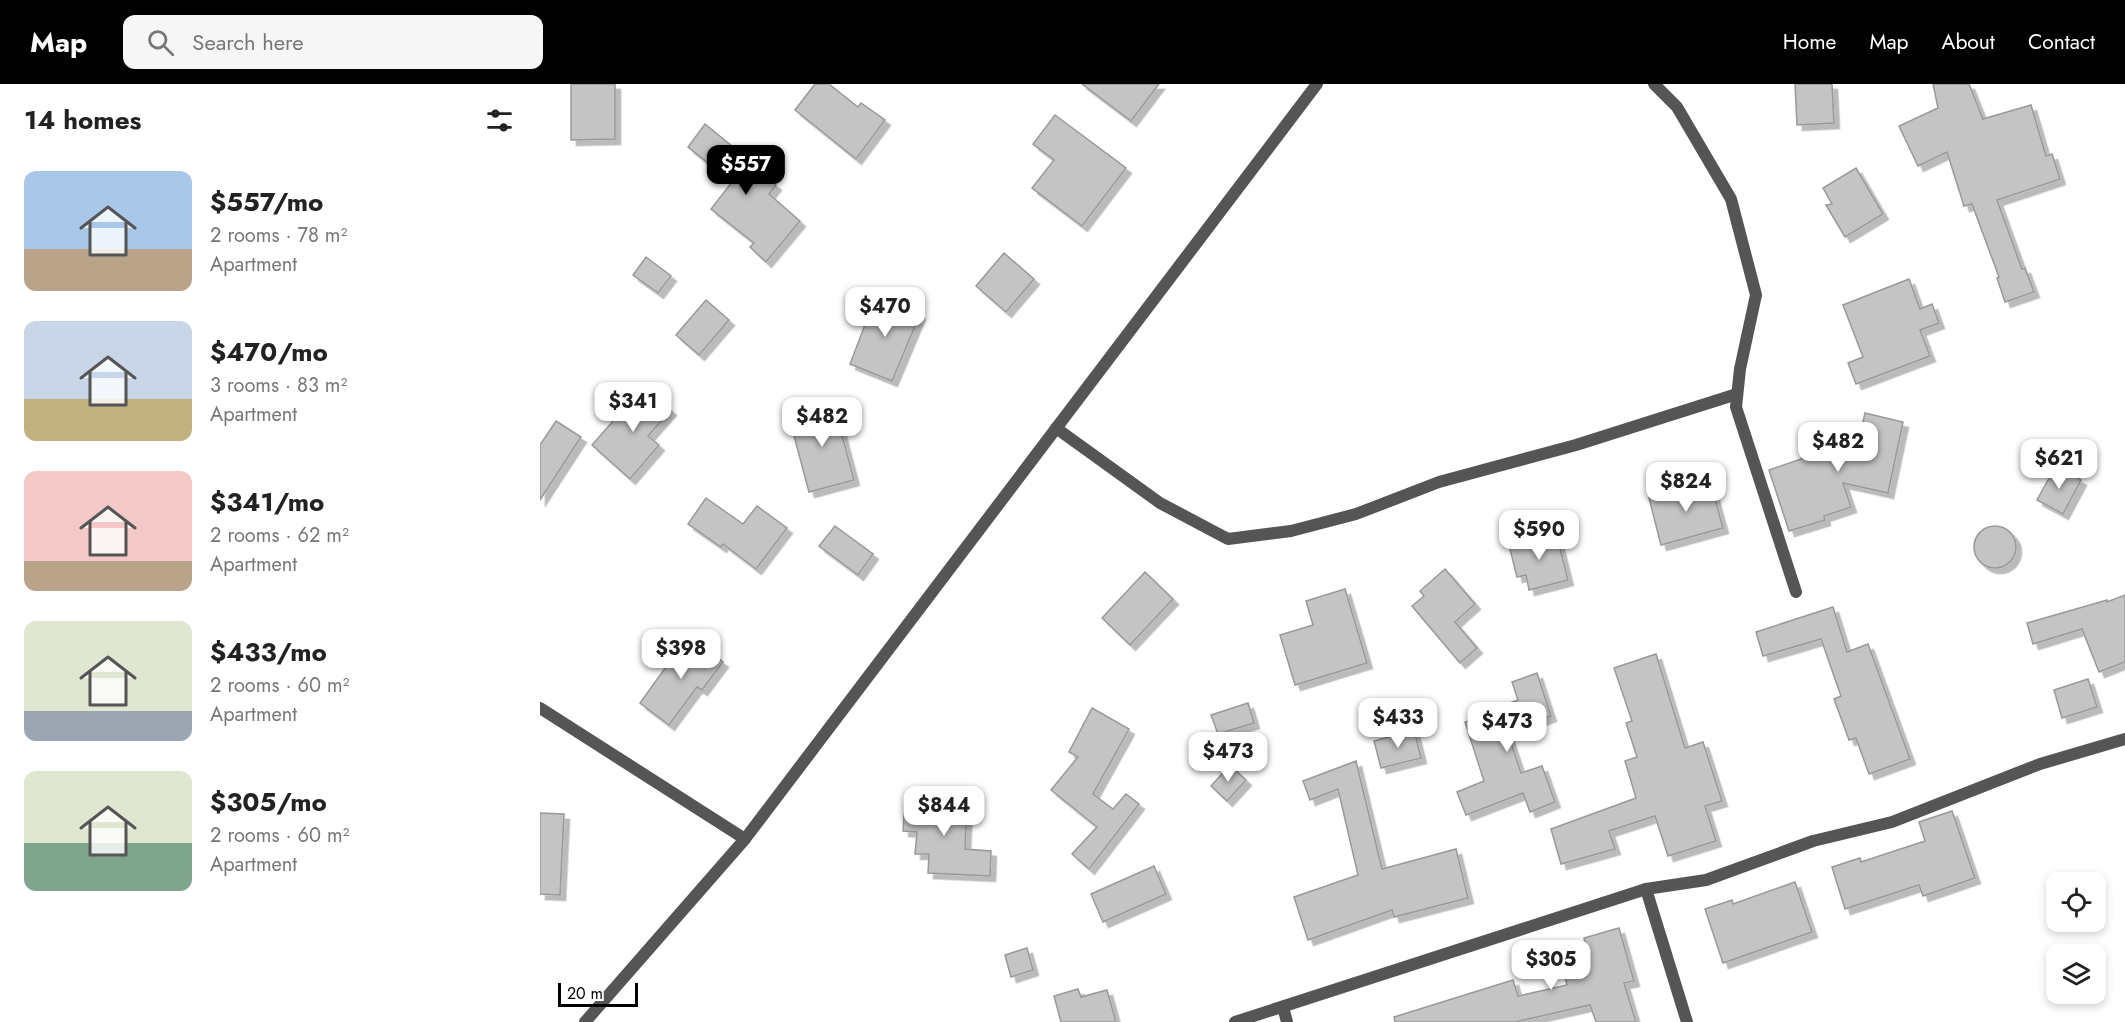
<!DOCTYPE html>
<meta charset="utf-8">
<style>
body{margin:0;font-family:Jost,sans-serif;background:#f6f6f6;color:#222;height:100vh;display:flex;flex-direction:column;font-size:22px;white-space:nowrap}
*{box-sizing:border-box;margin:0}
p{font-size:20px;color:#767676}
.icon{flex:none;width:33px;height:33px;fill:none;stroke:currentColor;stroke-width:2;stroke-linecap:round;stroke-linejoin:round}
.map{position:relative;flex:1;overflow:hidden}
.sheet{display:flex;flex-direction:column;background:#fff;width:540px}
.sheet>*{flex:none}
.tools{position:absolute;left:1506px;top:788px;display:grid;gap:12px}
.tools a{display:grid;place-items:center;width:60px;height:60px;border-radius:12px;background:#fff;box-shadow:0 3px 9px #0003;font-size:30px}
.scale{position:absolute;left:18px;bottom:15px;width:80px;box-sizing:border-box;padding-left:6px;border:3px solid #000;border-top:0;font-size:16px;line-height:21px;white-space:nowrap;color:#000;-webkit-text-stroke:4px #fff;paint-order:stroke}
.price{position:absolute;translate:-50% -51px;padding:0 14px;border-radius:12px;background:#fff;color:#222;font-size:20px;line-height:39px;filter:drop-shadow(0 2px 3px #0008)}
.price::after{content:'';position:absolute;left:50%;top:36px;width:18px;height:14px;margin-left:-9px;background:inherit;clip-path:polygon(0 0,100% 0,50% 100%)}
.price.current{background:#000;color:#fff}
ul{padding:0;list-style:none}
li{display:flex;align-items:center;gap:18px;height:150px;padding:0 24px}
li span{display:grid;place-items:center;flex:none;width:168px;height:120px;border-radius:12px;color:#555}
li>.icon{margin-inline-start:auto}
span .icon{width:72px;height:72px;fill:#fffc;stroke-width:1}
li b{font-size:26px}
h2{display:flex;justify-content:space-between;align-items:center;height:72px;padding:0 24px;font-size:26px}
header{display:flex;align-items:center;gap:36px;box-sizing:border-box;height:84px;padding:0 30px;background:#000;color:#fff}
header strong{font-size:28px}
nav{display:flex;gap:33px;margin-inline-start:auto;font-size:21px}
.search{width:420px;height:54px;background:#f6f6f6;display:flex;align-items:center;gap:15px;box-sizing:border-box;padding:0 21px;border-radius:12px;color:#767676;font-size:22px}
main{display:flex;flex:1;min-height:0}
.map>svg:first-child{display:block}
.building{fill:#c4c4c4;stroke:#999;stroke-width:1.5;filter:url(#shadow)}
.lines{fill:none;stroke-linecap:round;stroke-linejoin:round}
.minor{stroke:#555;stroke-width:12}
.tertiary{stroke:#555;stroke-width:12}
</style>
<header>
<strong>Map</strong>
<div class="search"><svg class="icon" aria-label="search" viewBox="0 0 24 24"><circle cx="10" cy="10" r="6"/><path d="M15 15l6 6"/></svg>Search here</div>
<nav><a>Home</a><a>Map</a><a>About</a><a>Contact</a></nav>
</header>
<main>
<section class="sheet">
<h2>14 homes<svg class="icon" aria-label="filters" viewBox="0 0 24 24"><path d="M4 7h16M4 17h16"/><circle cx="9" cy="7" r="2"/><circle cx="15" cy="17" r="2"/></svg></h2>
<ul>
<li><span style="background:linear-gradient(#a9c7e8 65%,#b9a48a 0)"><svg class="icon" aria-label="home" viewBox="0 0 24 24"><path d="M3 11l9-7 9 7M6 9v11h12V9"/></svg></span><div><b>$557/mo</b><p>2 rooms · 78 m²</p><p>Apartment</p></div></li>
<li><span style="background:linear-gradient(#c9d6e8 65%,#c2b280 0)"><svg class="icon" aria-label="home" viewBox="0 0 24 24"><path d="M3 11l9-7 9 7M6 9v11h12V9"/></svg></span><div><b>$470/mo</b><p>3 rooms · 83 m²</p><p>Apartment</p></div></li>
<li><span style="background:linear-gradient(#f6c9c9 75%,#b9a48a 0)"><svg class="icon" aria-label="home" viewBox="0 0 24 24"><path d="M3 11l9-7 9 7M6 9v11h12V9"/></svg></span><div><b>$341/mo</b><p>2 rooms · 62 m²</p><p>Apartment</p></div></li>
<li><span style="background:linear-gradient(#dfe7d0 75%,#9aa5b1 0)"><svg class="icon" aria-label="home" viewBox="0 0 24 24"><path d="M3 11l9-7 9 7M6 9v11h12V9"/></svg></span><div><b>$433/mo</b><p>2 rooms · 60 m²</p><p>Apartment</p></div></li>
<li><span style="background:linear-gradient(#dfe7d0 60%,#7fa58c 0)"><svg class="icon" aria-label="home" viewBox="0 0 24 24"><path d="M3 11l9-7 9 7M6 9v11h12V9"/></svg></span><div><b>$305/mo</b><p>2 rooms · 60 m²</p><p>Apartment</p></div></li>
</ul>
</section>
<div class="map">
<svg width="1585" height="938" viewBox="0 0 1585 938">
<defs>
<filter id="shadow"><feDropShadow dx="5.5" dy="5.5" stdDeviation="0" flood-color="#0004"/></filter>
</defs>
<rect width="100%" height="100%" fill="#fff"/>
<g class="building">
<path d="M 31,0 L 75,0 L 75,55 L 31,56 Z"/>
<path d="M 275,0 L 289,0 L 318,23 L 321,19 L 345,36 L 316,75 L 255,26 Z"/>
<path d="M 542,0 L 619,0 L 591,37 Z"/>
<path d="M 1255,0 L 1292,0 L 1294,39 L 1257,41 Z"/>
<path d="M 1393,0 L 1429,0 L 1443,35 L 1491,21 L 1506,72 L 1512,70 L 1520,95 L 1457,116 L 1482,185 L 1485,184 L 1494,208 L 1465,218 L 1457,194 L 1459,193 L 1432,120 L 1424,122 L 1407,68 L 1378,82 L 1359,42 L 1398,24 Z"/>
<path d="M 515,31 L 586,84 L 542,142 L 492,104 L 514,76 L 493,60 Z"/>
<path d="M 165,40 L 204,72 L 202,75 L 236,101 L 229,110 L 260,137 L 226,178 L 210,163 L 214,159 L 171,125 L 192,98 L 148,63 Z"/>
<path d="M 1316,84 L 1343,130 L 1305,153 L 1286,121 L 1292,120 L 1283,104 Z"/>
<path d="M 464,169 L 494,195 L 466,228 L 436,202 Z"/>
<path d="M 106,173 L 131,192 L 118,209 L 93,191 Z"/>
<path d="M 1369,195 L 1380,225 L 1392,220 L 1399,239 L 1380,246 L 1390,272 L 1316,300 L 1308,279 L 1323,273 L 1303,221 Z"/>
<path d="M 336,212 L 380,230 L 352,297 L 310,280 Z"/>
<path d="M 166,216 L 189,236 L 159,271 L 136,251 Z"/>
<path d="M 104,302 L 131,326 L 108,352 L 119,361 L 90,395 L 52,361 Z"/>
<path d="M 294,321 L 314,396 L 269,408 L 249,333 Z"/>
<path d="M 1325,329 L 1363,338 L 1348,409 L 1303,399 L 1311,423 L 1284,432 L 1285,436 L 1249,447 L 1229,386 L 1311,358 L 1313,350 L 1320,351 Z"/>
<path d="M 16,337 L 41,353 L 0,416 L 0,361 Z"/>
<path d="M 1516,382 L 1541,396 L 1523,430 L 1497,416 Z"/>
<path d="M 1170,397 L 1183,444 L 1121,461 L 1109,414 Z"/>
<path d="M 166,414 L 203,440 L 217,422 L 247,444 L 216,485 L 183,460 L 181,463 L 148,440 Z"/>
<circle cx="1455" cy="463" r="21"/>
<path d="M 295,442 L 333,470 L 318,491 L 279,462 Z"/>
<path d="M 1016,449 L 1028,496 L 989,506 L 986,491 L 977,493 L 969,461 Z"/>
<path d="M 905,485 L 935,520 L 915,538 L 937,564 L 920,579 L 872,522 L 884,512 L 880,507 Z"/>
<path d="M 605,488 L 633,515 L 590,561 L 562,534 Z"/>
<path d="M 805,505 L 827,579 L 755,601 L 740,551 L 773,541 L 766,517 Z"/>
<path d="M 1585,511 L 1585,578 L 1559,588 L 1542,545 L 1493,560 L 1487,539 L 1567,516 L 1567,518 Z"/>
<path d="M 1293,523 L 1307,568 L 1328,560 L 1370,675 L 1329,690 L 1316,654 L 1309,656 L 1294,615 L 1301,612 L 1281,555 L 1223,572 L 1216,548 Z"/>
<path d="M 148,552 L 183,578 L 162,606 L 157,603 L 129,641 L 100,619 Z"/>
<path d="M 1116,570 L 1145,664 L 1163,658 L 1182,717 L 1165,722 L 1176,757 L 1128,772 L 1115,732 L 1069,747 L 1075,765 L 1021,780 L 1011,745 L 1096,714 L 1085,677 L 1097,673 L 1086,639 L 1092,637 L 1074,584 Z"/>
<path d="M 997,589 L 1011,632 L 967,647 L 981,689 L 1002,682 L 1015,718 L 990,728 L 983,709 L 926,731 L 917,708 L 944,697 L 925,638 L 965,625 L 964,621 L 978,616 L 972,598 Z"/>
<path d="M 1548,595 L 1557,623 L 1522,634 L 1514,606 Z"/>
<path d="M 708,619 L 714,639 L 678,650 L 671,631 Z"/>
<path d="M 552,624 L 589,645 L 553,710 L 573,725 L 586,710 L 599,720 L 549,785 L 532,770 L 557,743 L 511,706 L 538,673 L 529,668 Z"/>
<path d="M 874,646 L 881,674 L 841,684 L 834,657 Z"/>
<path d="M 816,677 L 842,785 L 916,765 L 928,814 L 854,833 L 852,826 L 768,856 L 754,813 L 818,791 L 798,705 L 770,716 L 763,697 Z"/>
<path d="M 690,681 L 706,696 L 687,717 L 671,702 Z"/>
<path d="M 365,714 L 427,718 L 425,765 L 451,767 L 450,792 L 388,789 L 389,770 L 375,770 L 377,748 L 363,747 Z"/>
<path d="M 1412,727 L 1435,794 L 1383,812 L 1379,801 L 1305,825 L 1292,783 L 1320,774 L 1321,778 L 1385,757 L 1379,738 Z"/>
<path d="M 0,729 L 24,730 L 20,811 L 0,810 Z"/>
<path d="M 614,782 L 626,810 L 563,838 L 551,810 Z"/>
<path d="M 1255,798 L 1272,848 L 1183,879 L 1165,825 L 1192,816 L 1193,820 Z"/>
<path d="M 1079,844 L 1094,897 L 1084,899 L 1096,938 L 1056,938 L 1050,921 L 975,938 L 855,938 L 854,933 L 973,896 L 978,912 L 1027,901 L 1019,871 L 1046,863 L 1044,854 Z"/>
<path d="M 487,864 L 493,886 L 471,893 L 465,871 Z"/>
<path d="M 538,905 L 541,913 L 567,906 L 576,938 L 521,938 L 514,912 Z"/>
</g>
<g class="lines">
<g class="minor">
<path d="M 1114,0 L 1137,23 L 1191,115 L 1216,211 L 1200,285 L 1196,323 L 1256,508"/>
<path d="M 516,344 L 620,419 L 688,455 L 751,447 L 816,430 L 899,398 L 1036,361 L 1197,310"/>
<path d="M 0,624 L 205,755"/>
<path d="M 1106,805 L 1147,938"/>
<path d="M 743,923 L 747,938"/>
<path d="M 695,938 L 1106,805 L 1166,796 L 1273,757 L 1352,738 L 1500,680 L 1585,655"/>
</g>
<path class="tertiary" d="M 45,938 L 205,755 L 777,0"/>
</g>
</svg>
<div class="tools">
<a><svg class="icon" aria-label="locate" viewBox="0 0 24 24"><circle cx="12" cy="12" r="6"/><path d="M12 2v4M12 18v4M2 12h4M18 12h4"/></svg></a>
<a><svg class="icon" aria-label="layers" viewBox="0 0 24 24"><path d="M12 4l9 5-9 5-9-5zM3 14l9 5 9-5"/></svg></a>
</div>
<div class="scale">20 m</div>
<b class="price current" style="left:206px;top:112px">$557</b>
<b class="price" style="left:345px;top:254px">$470</b>
<b class="price" style="left:93px;top:349px">$341</b>
<b class="price" style="left:282px;top:364px">$482</b>
<b class="price" style="left:1298px;top:389px">$482</b>
<b class="price" style="left:1519px;top:406px">$621</b>
<b class="price" style="left:1146px;top:429px">$824</b>
<b class="price" style="left:999px;top:477px">$590</b>
<b class="price" style="left:141px;top:596px">$398</b>
<b class="price" style="left:858px;top:665px">$433</b>
<b class="price" style="left:967px;top:669px">$473</b>
<b class="price" style="left:688px;top:699px">$473</b>
<b class="price" style="left:404px;top:753px">$844</b>
<b class="price" style="left:1011px;top:907px">$305</b>
</div>
</main>
